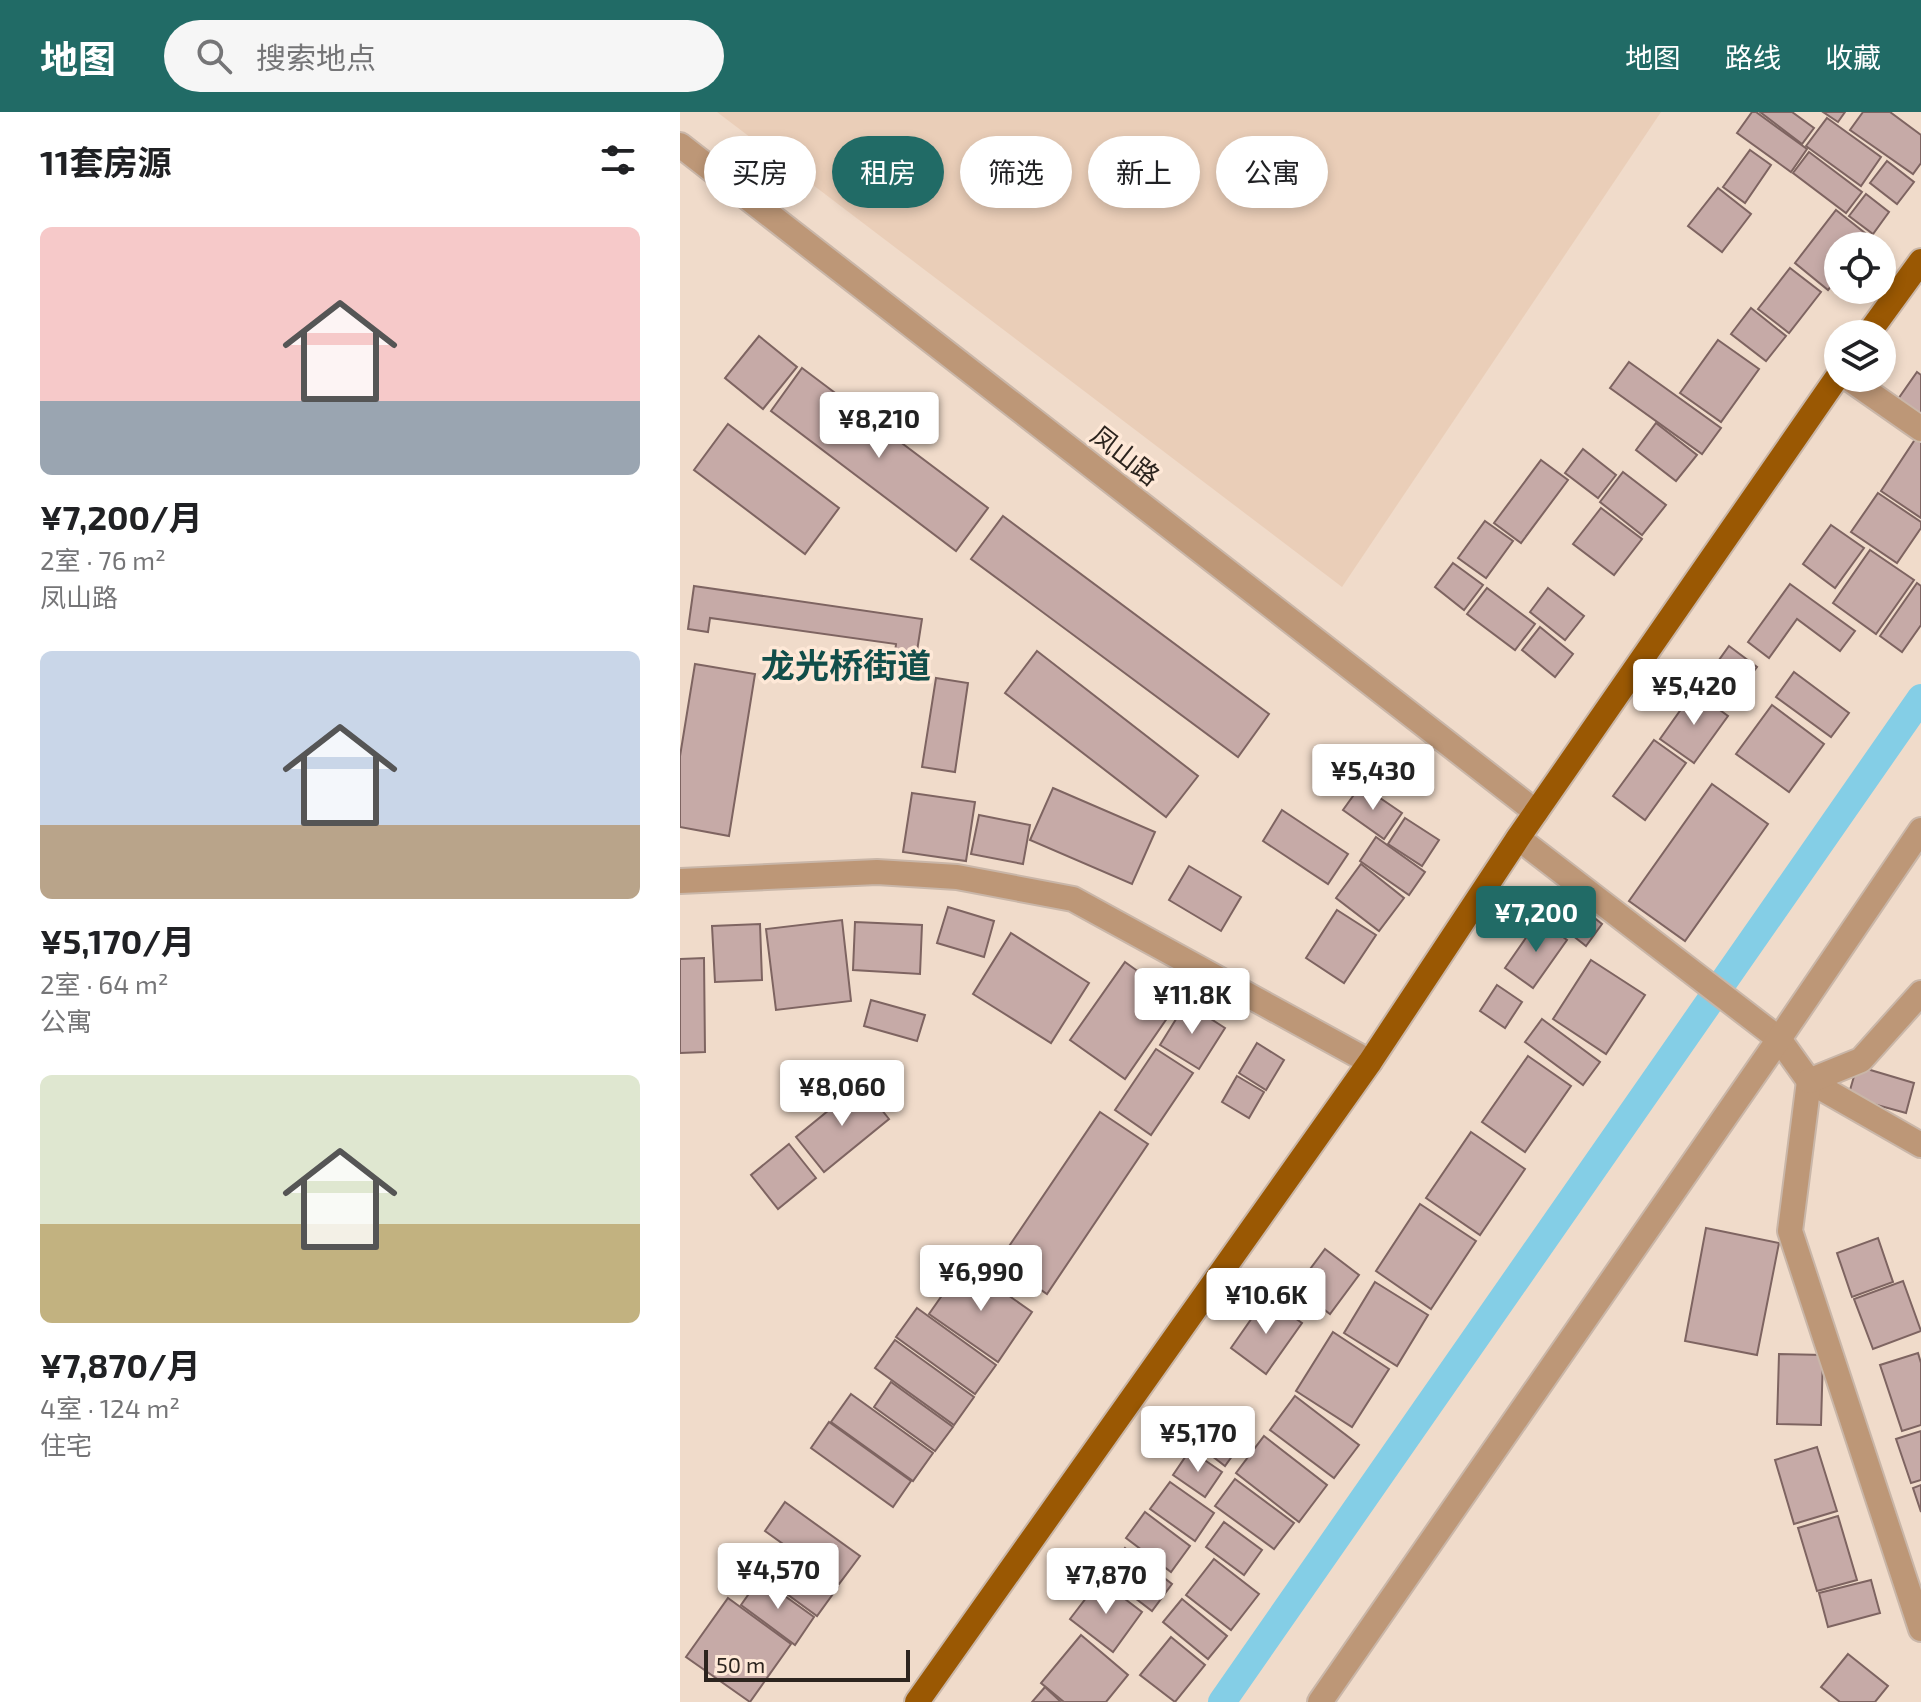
<!DOCTYPE html>
<html lang="zh">
<meta charset="utf-8">
<style>
body{margin:0;font-family:"Exo 2","Noto Sans SC",sans-serif;background:#f6f6f6;color:#202124;height:100vh;display:flex;flex-direction:column;font-size:30px;white-space:nowrap}
*{box-sizing:border-box;margin:0}
p{font-size:26px;color:#757577}
.icon{flex:none;width:44px;height:44px;fill:none;stroke:currentColor;stroke-width:2;stroke-linecap:round;stroke-linejoin:round}
.map{position:relative;flex:1;overflow:hidden}
.drawer{display:flex;flex-direction:column;background:#fff;width:680px}
.drawer>*{flex:none}
.guide{position:absolute;left:24px;top:24px;width:760px;height:72px;display:flex;gap:16px}
.buttons{position:absolute;left:1144px;top:120px;display:grid;gap:16px}
.buttons a{display:grid;place-items:center;width:72px;height:72px;border-radius:50%;background:#fff;box-shadow:0 4px 12px #0003;font-size:40px}
.scale{position:absolute;left:24px;bottom:20px;width:206px;box-sizing:border-box;padding-left:8px;border:4px solid #2c241e;border-top:0;font-size:22px;line-height:28px;white-space:nowrap;color:#2c241e;-webkit-text-stroke:6px #fee8d7;paint-order:stroke}
.price{position:absolute;translate:-50% -68px;padding:0 18px;border-radius:8px;background:#fff;color:#222;font-size:26px;line-height:52px;filter:drop-shadow(0 2px 4px #0008)}
.price::after{content:'';position:absolute;left:50%;top:48px;width:24px;height:18px;margin-left:-12px;background:inherit;clip-path:polygon(0 0,100% 0,50% 100%)}
.price.selected{background:#216b66;color:#fff}
ul{padding:0;list-style:none}
li{display:grid;align-content:center;gap:16px;height:424px;padding:0 40px}
li span{display:grid;place-items:center;height:248px;border-radius:12px;color:#555}
li>.icon{margin-inline-start:auto}
span .icon{width:144px;height:144px;fill:#fffc;stroke-width:1}
li b{font-size:34px}
h2{display:flex;justify-content:space-between;align-items:center;height:96px;padding:0 40px;font-size:34px}
.chip{padding:0 28px;border-radius:36px;background:#fff;box-shadow:0 4px 12px #0003;font-size:28px;line-height:72px}
.chip.selected{background:#216b66;color:#fff}
header{display:flex;align-items:center;gap:48px;box-sizing:border-box;height:112px;padding:0 40px;background:#216b66;color:#fff}
header strong{font-size:38px}
nav{display:flex;gap:44px;margin-inline-start:auto;font-size:28px}
.search{width:560px;height:72px;background:#f6f6f6;display:flex;align-items:center;gap:20px;box-sizing:border-box;padding:0 28px;border-radius:44px;color:#757577;font-size:30px}
main{display:flex;flex:1;min-height:0}
.map>svg:first-child{display:block}
.built{fill:#eaceb8}
.lines{fill:none;stroke-linecap:round;stroke-linejoin:round}
.canal{stroke:#84cee6;stroke-width:28}
.building{fill:#c6aaa7;stroke:#7e6461;stroke-width:2}
.minor-casing{stroke:#c9b6a8;stroke-width:28}
.major-casing{stroke:#c9b6a8;stroke-width:28}
.minor{stroke:#bd9777;stroke-width:24}
.major{stroke:#9a5803;stroke-width:24}
.labels{text-anchor:middle;stroke-width:7;stroke-linejoin:round;paint-order:stroke}
.street-label{font-size:26px;fill:#2c241e;stroke:#fee8d7}
.district-label{font-size:34px;font-weight:bold;fill:#114e4a;stroke:#fee8d7}
</style>
<header>
<strong>地图</strong>
<div class="search"><svg class="icon" aria-label="search" viewBox="0 0 24 24"><circle cx="10" cy="10" r="6"/><path d="M15 15l6 6"/></svg>搜索地点</div>
<nav><a>地图</a><a>路线</a><a>收藏</a></nav>
</header>
<main>
<section class="drawer">
<h2>11套房源<svg class="icon" aria-label="filters" viewBox="0 0 24 24"><path d="M4 7h16M4 17h16"/><circle cx="9" cy="7" r="2"/><circle cx="15" cy="17" r="2"/></svg></h2>
<ul>
<li><span style="background:linear-gradient(#f6c9c9 70%,#9aa5b1 0)"><svg class="icon" aria-label="home" viewBox="0 0 24 24"><path d="M3 11l9-7 9 7M6 9v11h12V9"/></svg></span><div><b>¥7,200/月</b><p>2室 · 76 m²</p><p>凤山路</p></div></li>
<li><span style="background:linear-gradient(#c9d6e8 70%,#b9a48a 0)"><svg class="icon" aria-label="home" viewBox="0 0 24 24"><path d="M3 11l9-7 9 7M6 9v11h12V9"/></svg></span><div><b>¥5,170/月</b><p>2室 · 64 m²</p><p>公寓</p></div></li>
<li><span style="background:linear-gradient(#dfe7d0 60%,#c2b280 0)"><svg class="icon" aria-label="home" viewBox="0 0 24 24"><path d="M3 11l9-7 9 7M6 9v11h12V9"/></svg></span><div><b>¥7,870/月</b><p>4室 · 124 m²</p><p>住宅</p></div></li>
</ul>
</section>
<div class="map">
<svg width="1241" height="1590" viewBox="0 0 1241 1590">
<rect width="100%" height="100%" fill="#f0dbca"/>
<path class="built" d="M 37,0 L 981,0 L 662,475 Z"/>
<g class="lines">
<path class="canal" d="M 542,1590 L 1241,586"/>
</g>
<g class="building">
<path d="M 1072,0 L 1076,0 L 1127,37 L 1111,60 L 1057,21 Z"/>
<path d="M 1080,0 L 1112,0 L 1134,16 L 1122,32 Z"/>
<path d="M 1143,0 L 1165,0 L 1158,10 Z"/>
<path d="M 1183,0 L 1210,0 L 1241,23 L 1241,51 L 1233,62 L 1170,18 Z"/>
<path d="M 1147,6 L 1201,45 L 1181,74 L 1126,34 Z"/>
<path d="M 1070,38 L 1091,53 L 1065,91 L 1043,75 Z"/>
<path d="M 1129,40 L 1182,80 L 1166,101 L 1113,61 Z"/>
<path d="M 1207,49 L 1234,70 L 1217,92 L 1190,71 Z"/>
<path d="M 1038,76 L 1071,102 L 1042,140 L 1008,114 Z"/>
<path d="M 1186,82 L 1209,100 L 1193,122 L 1169,104 Z"/>
<path d="M 1156,98 L 1190,125 L 1183,134 L 1158,134 L 1158,166 L 1148,178 L 1115,151 Z"/>
<path d="M 1110,156 L 1141,180 L 1109,221 L 1078,197 Z"/>
<path d="M 1071,196 L 1106,224 L 1086,249 L 1051,222 Z"/>
<path d="M 79,224 L 117,255 L 83,297 L 45,266 Z"/>
<path d="M 1038,228 L 1079,257 L 1041,310 L 1000,281 Z"/>
<path d="M 949,250 L 1041,316 L 1022,342 L 930,276 Z"/>
<path d="M 122,256 L 308,396 L 276,439 L 91,299 Z"/>
<path d="M 1237,260 L 1241,263 L 1241,307 L 1216,290 Z"/>
<path d="M 976,311 L 1017,343 L 996,369 L 956,338 Z"/>
<path d="M 48,312 L 159,396 L 125,442 L 14,358 Z"/>
<path d="M 1238,323 L 1241,325 L 1241,406 L 1201,379 Z"/>
<path d="M 903,337 L 936,363 L 918,386 L 885,361 Z"/>
<path d="M 861,348 L 888,368 L 841,431 L 814,411 Z"/>
<path d="M 943,360 L 986,393 L 962,423 L 920,390 Z"/>
<path d="M 1198,381 L 1241,410 L 1241,416 L 1217,451 L 1171,420 Z"/>
<path d="M 921,396 L 962,427 L 934,463 L 893,432 Z"/>
<path d="M 323,404 L 589,602 L 558,645 L 291,447 Z"/>
<path d="M 805,409 L 833,429 L 806,466 L 778,446 Z"/>
<path d="M 1151,413 L 1184,436 L 1155,476 L 1123,452 Z"/>
<path d="M 1190,438 L 1234,468 L 1196,522 L 1153,491 Z"/>
<path d="M 773,451 L 803,473 L 784,498 L 755,475 Z"/>
<path d="M 1237,471 L 1241,474 L 1241,513 L 1222,540 L 1200,524 Z"/>
<path d="M 1110,472 L 1175,519 L 1160,539 L 1117,507 L 1089,546 L 1068,530 Z"/>
<path d="M 14,474 L 242,507 L 235,552 L 214,549 L 216,532 L 30,506 L 28,520 L 8,517 Z"/>
<path d="M 807,476 L 855,512 L 835,538 L 787,502 Z"/>
<path d="M 868,476 L 904,504 L 885,528 L 850,500 Z"/>
<path d="M 860,515 L 893,542 L 875,565 L 842,538 Z"/>
<path d="M 1049,534 L 1077,555 L 1046,596 L 1019,576 Z"/>
<path d="M 357,539 L 518,664 L 486,705 L 325,581 Z"/>
<path d="M 15,552 L 75,562 L 49,724 L 0,715 L 0,644 Z"/>
<path d="M 1114,560 L 1169,601 L 1151,625 L 1096,585 Z"/>
<path d="M 256,566 L 288,571 L 275,660 L 242,655 Z"/>
<path d="M 1014,579 L 1048,604 L 1014,651 L 980,627 Z"/>
<path d="M 1092,593 L 1144,632 L 1109,680 L 1056,642 Z"/>
<path d="M 974,628 L 1006,651 L 965,708 L 933,684 Z"/>
<path d="M 1032,672 L 1088,712 L 1005,829 L 949,789 Z"/>
<path d="M 681,673 L 722,701 L 704,727 L 663,698 Z"/>
<path d="M 373,676 L 475,720 L 452,772 L 350,728 Z"/>
<path d="M 232,681 L 295,690 L 286,749 L 223,740 Z"/>
<path d="M 602,698 L 668,742 L 648,772 L 583,729 Z"/>
<path d="M 299,703 L 350,713 L 343,752 L 291,742 Z"/>
<path d="M 725,706 L 759,728 L 742,754 L 708,732 Z"/>
<path d="M 696,725 L 745,760 L 729,783 L 680,749 Z"/>
<path d="M 681,752 L 724,786 L 699,819 L 656,786 Z"/>
<path d="M 509,754 L 561,785 L 541,819 L 489,788 Z"/>
<path d="M 879,778 L 922,812 L 906,834 L 863,800 Z"/>
<path d="M 268,795 L 314,809 L 304,845 L 257,831 Z"/>
<path d="M 657,798 L 696,823 L 664,871 L 626,846 Z"/>
<path d="M 859,807 L 887,828 L 853,876 L 825,856 Z"/>
<path d="M 162,808 L 171,889 L 96,898 L 86,817 Z"/>
<path d="M 175,810 L 242,813 L 240,862 L 173,858 Z"/>
<path d="M 80,812 L 82,868 L 35,870 L 32,814 Z"/>
<path d="M 331,821 L 409,871 L 371,931 L 293,882 Z"/>
<path d="M 24,846 L 25,940 L 0,941 L 0,847 Z"/>
<path d="M 911,848 L 965,883 L 926,942 L 873,907 Z"/>
<path d="M 445,850 L 499,889 L 445,967 L 390,928 Z"/>
<path d="M 817,873 L 842,890 L 825,916 L 800,899 Z"/>
<path d="M 191,888 L 245,903 L 237,929 L 184,914 Z"/>
<path d="M 506,891 L 545,916 L 519,957 L 480,933 Z"/>
<path d="M 862,907 L 920,950 L 903,973 L 845,930 Z"/>
<path d="M 577,931 L 604,948 L 586,978 L 559,961 Z"/>
<path d="M 476,937 L 513,961 L 471,1023 L 435,998 Z"/>
<path d="M 848,944 L 891,974 L 845,1040 L 802,1010 Z"/>
<path d="M 1177,954 L 1234,971 L 1226,1001 L 1168,985 Z"/>
<path d="M 557,964 L 584,980 L 569,1006 L 542,990 Z"/>
<path d="M 181,972 L 209,1007 L 144,1060 L 116,1025 Z"/>
<path d="M 420,1000 L 468,1032 L 367,1182 L 319,1149 Z"/>
<path d="M 791,1020 L 845,1057 L 800,1123 L 746,1086 Z"/>
<path d="M 109,1032 L 136,1066 L 98,1097 L 71,1063 Z"/>
<path d="M 740,1092 L 796,1129 L 751,1197 L 696,1159 Z"/>
<path d="M 1026,1116 L 1099,1131 L 1077,1243 L 1005,1229 Z"/>
<path d="M 1198,1126 L 1213,1170 L 1172,1185 L 1157,1141 Z"/>
<path d="M 645,1137 L 679,1163 L 650,1202 L 616,1176 Z"/>
<path d="M 284,1152 L 352,1200 L 318,1250 L 249,1202 Z"/>
<path d="M 1223,1169 L 1241,1219 L 1193,1237 L 1174,1187 Z"/>
<path d="M 695,1170 L 748,1203 L 717,1254 L 664,1221 Z"/>
<path d="M 586,1186 L 622,1211 L 586,1262 L 551,1236 Z"/>
<path d="M 237,1196 L 316,1253 L 295,1282 L 216,1225 Z"/>
<path d="M 653,1220 L 709,1257 L 672,1315 L 616,1279 Z"/>
<path d="M 215,1228 L 294,1285 L 274,1313 L 195,1256 Z"/>
<path d="M 1238,1241 L 1241,1251 L 1241,1313 L 1222,1319 L 1200,1253 Z"/>
<path d="M 1099,1242 L 1143,1243 L 1141,1313 L 1097,1312 Z"/>
<path d="M 211,1270 L 273,1315 L 255,1339 L 194,1295 Z"/>
<path d="M 171,1282 L 253,1341 L 233,1369 L 151,1310 Z"/>
<path d="M 615,1284 L 679,1333 L 654,1366 L 590,1318 Z"/>
<path d="M 539,1296 L 570,1319 L 545,1354 L 514,1330 Z"/>
<path d="M 149,1310 L 231,1369 L 213,1395 L 131,1336 Z"/>
<path d="M 1241,1319 L 1241,1368 L 1231,1371 L 1216,1327 Z"/>
<path d="M 584,1324 L 647,1373 L 619,1410 L 556,1361 Z"/>
<path d="M 1137,1335 L 1157,1399 L 1114,1412 L 1095,1348 Z"/>
<path d="M 510,1338 L 542,1360 L 525,1385 L 493,1363 Z"/>
<path d="M 555,1367 L 614,1411 L 594,1437 L 535,1394 Z"/>
<path d="M 490,1370 L 534,1401 L 515,1429 L 470,1397 Z"/>
<path d="M 1241,1373 L 1241,1400 L 1233,1376 Z"/>
<path d="M 105,1390 L 180,1444 L 159,1472 L 85,1419 Z"/>
<path d="M 465,1400 L 510,1434 L 491,1460 L 446,1426 Z"/>
<path d="M 1158,1404 L 1177,1468 L 1137,1479 L 1118,1416 Z"/>
<path d="M 544,1410 L 582,1438 L 564,1463 L 526,1435 Z"/>
<path d="M 445,1436 L 492,1472 L 472,1499 L 425,1463 Z"/>
<path d="M 106,1437 L 158,1475 L 137,1504 L 85,1466 Z"/>
<path d="M 534,1447 L 579,1482 L 551,1518 L 506,1483 Z"/>
<path d="M 80,1466 L 134,1505 L 115,1533 L 61,1493 Z"/>
<path d="M 420,1468 L 462,1500 L 433,1540 L 390,1507 Z"/>
<path d="M 1191,1468 L 1200,1501 L 1148,1515 L 1139,1481 Z"/>
<path d="M 48,1486 L 111,1532 L 70,1590 L 6,1545 Z"/>
<path d="M 502,1487 L 547,1524 L 528,1547 L 483,1510 Z"/>
<path d="M 401,1523 L 448,1563 L 426,1590 L 384,1590 L 361,1571 Z"/>
<path d="M 491,1525 L 525,1553 L 495,1590 L 460,1563 Z"/>
<path d="M 1168,1542 L 1208,1574 L 1195,1590 L 1160,1590 L 1141,1575 Z"/>
<path d="M 365,1575 L 381,1590 L 352,1590 Z"/>
</g>
<g class="lines">
<defs>
<g id="minor">
<path d="M 0,33 L 856,700"/>
<path d="M 1168,266 L 1241,317"/>
<path d="M 838,726 L 1099,927 L 1129,969 L 1241,1033"/>
<path d="M 0,769 L 197,760 L 277,765 L 393,787 L 690,950"/>
<path d="M 1129,969 L 1110,1119 L 1241,1517"/>
<path d="M 1129,969 L 1181,948 L 1241,881"/>
<path d="M 640,1590 L 1099,927 L 1241,718"/>
</g>
<g id="major">
<path d="M 1188,222 L 1241,149"/>
<path d="M 237,1590 L 690,950 L 838,726 L 1158,264"/>
</g>
</defs>
<use href="#minor" class="minor-casing"/>
<use href="#major" class="major-casing"/>
<use href="#minor" class="minor"/>
<use href="#major" class="major"/>
</g>
<g class="labels">
<g class="street-label">
<text transform="translate(445 344) rotate(38)" y="9">凤山路</text>
</g>
<g class="district-label">
<text x="166" y="566">龙光桥街道</text>
</g>
</g>
</svg>
<div class="buttons">
<a><svg class="icon" aria-label="locate" viewBox="0 0 24 24"><circle cx="12" cy="12" r="6"/><path d="M12 2v4M12 18v4M2 12h4M18 12h4"/></svg></a>
<a><svg class="icon" aria-label="layers" viewBox="0 0 24 24"><path d="M12 4l9 5-9 5-9-5zM3 14l9 5 9-5"/></svg></a>
</div>
<div class="scale">50 m</div>
<b class="price" style="left:199px;top:348px">¥8,210</b>
<b class="price" style="left:1014px;top:615px">¥5,420</b>
<b class="price" style="left:693px;top:700px">¥5,430</b>
<b class="price selected" style="left:856px;top:842px">¥7,200</b>
<b class="price" style="left:512px;top:924px">¥11.8K</b>
<b class="price" style="left:162px;top:1016px">¥8,060</b>
<b class="price" style="left:301px;top:1201px">¥6,990</b>
<b class="price" style="left:586px;top:1224px">¥10.6K</b>
<b class="price" style="left:518px;top:1362px">¥5,170</b>
<b class="price" style="left:98px;top:1499px">¥4,570</b>
<b class="price" style="left:426px;top:1504px">¥7,870</b>
<div class="guide">
<a class="chip">买房</a>
<a class="chip selected">租房</a>
<a class="chip">筛选</a>
<a class="chip">新上</a>
<a class="chip">公寓</a>
</div>
</div>
</main>
